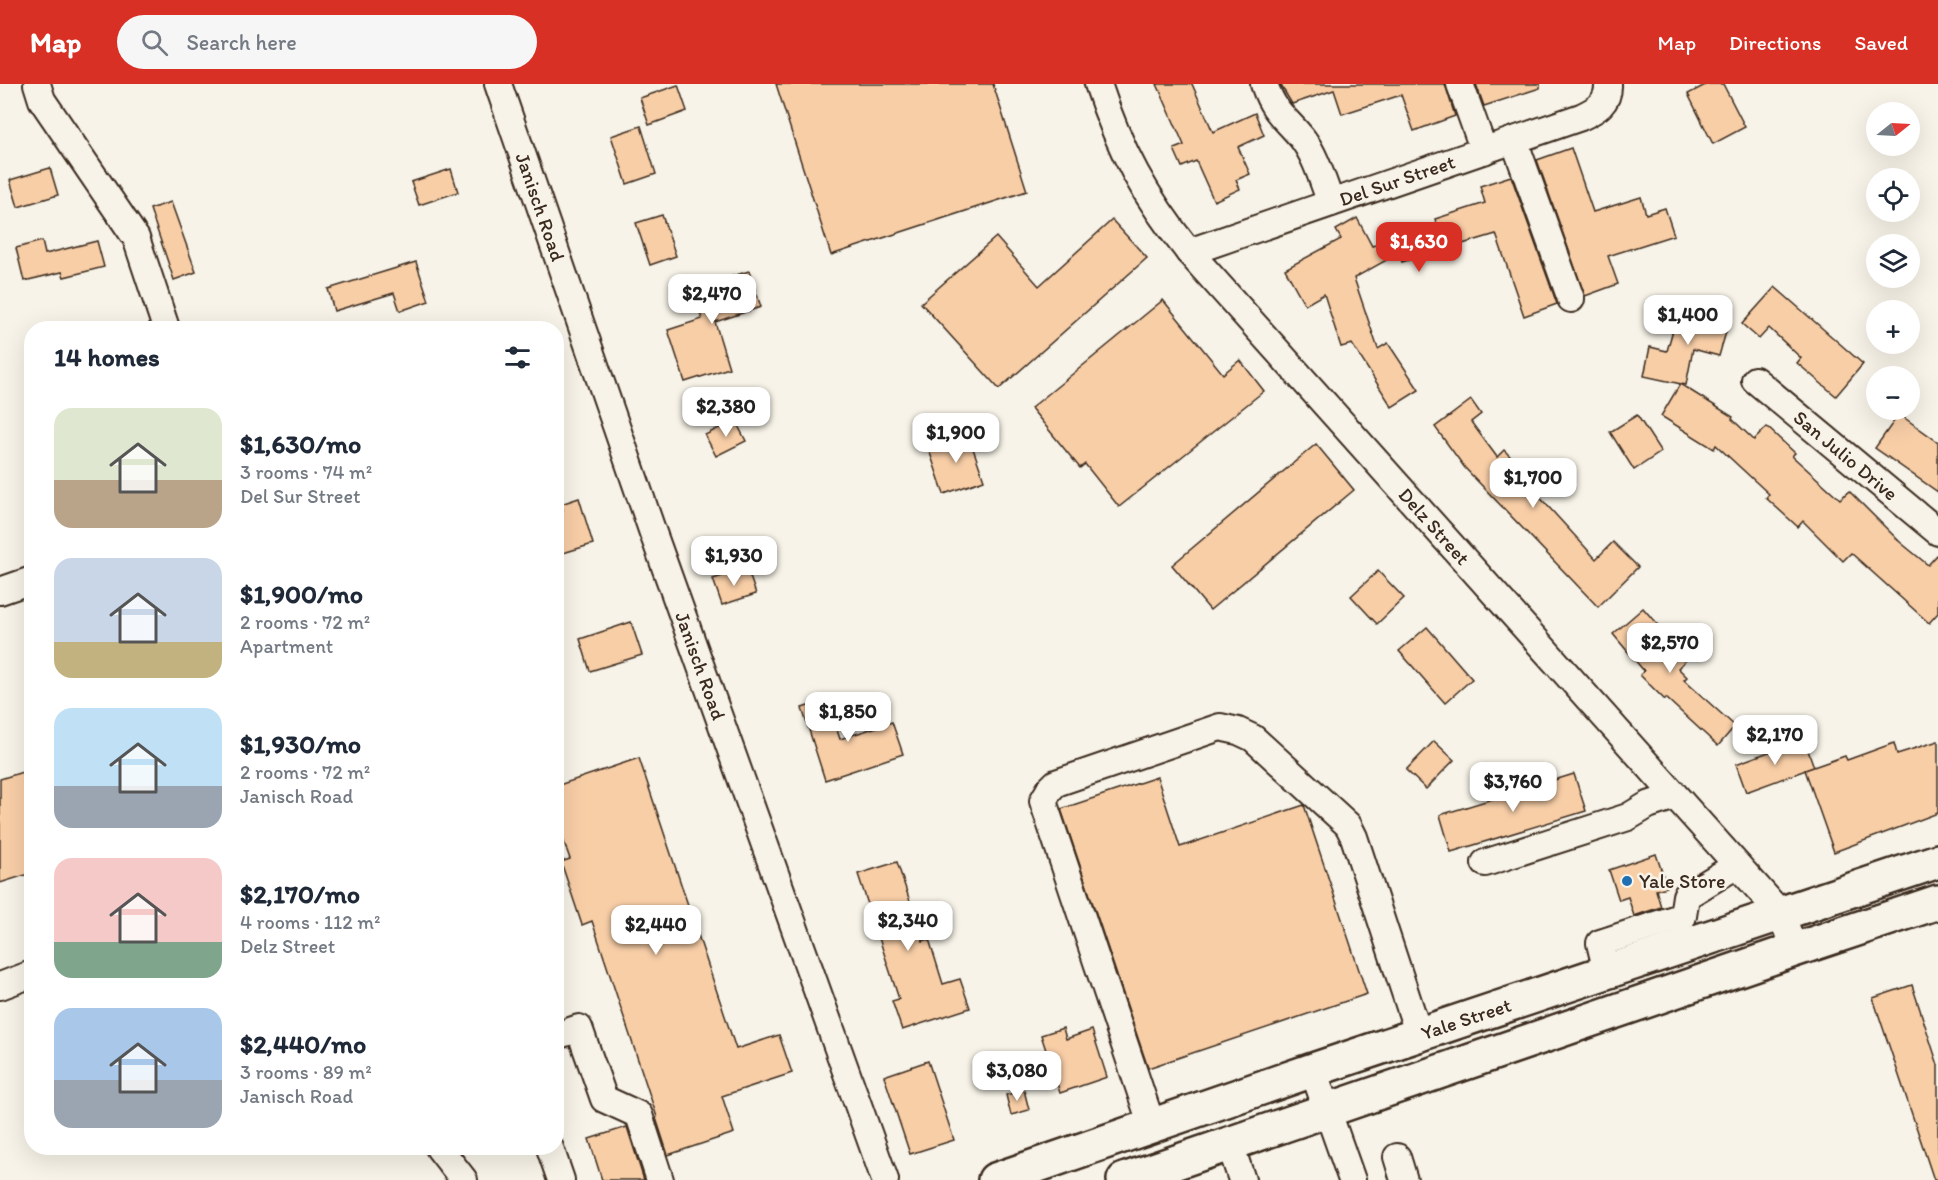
<!DOCTYPE html>
<meta charset="utf-8">
<style>
body{margin:0;font-family:Itim,sans-serif;background:#f6f6f7;color:#1f2937;height:100vh;display:flex;flex-direction:column;font-size:22px;white-space:nowrap}
*{box-sizing:border-box;margin:0}
p{font-size:20px;color:#747a83}
.icon{flex:none;width:33px;height:33px;fill:none;stroke:currentColor;stroke-width:2;stroke-linecap:round;stroke-linejoin:round}
.map{position:relative;flex:1;overflow:hidden}
.panel{position:absolute;left:24px;top:237px;width:540px;height:834px;display:flex;flex-direction:column;background:#fff;border-radius:24px;box-shadow:0 6px 24px #0002}
.panel>*{flex:none}
.needle{width:39px;rotate:72deg}
.fabs{position:absolute;left:1866px;top:18px;display:grid;gap:12px}
.fabs a{display:grid;place-items:center;width:54px;height:54px;border-radius:50%;background:#fff;box-shadow:0 6px 24px #0002;font-size:30px}
.price{position:absolute;translate:-50% -51px;padding:0 14px;border-radius:12px;background:#fff;color:#222;font-size:20px;line-height:39px;filter:drop-shadow(0 2px 3px #0008)}
.price::after{content:'';position:absolute;left:50%;top:36px;width:18px;height:14px;margin-left:-9px;background:inherit;clip-path:polygon(0 0,100% 0,50% 100%)}
.price.active{background:#d93025;color:#fff}
ul{padding:0;list-style:none}
li{display:flex;align-items:center;gap:18px;height:150px;padding:0 30px}
li span{display:grid;place-items:center;flex:none;width:168px;height:120px;border-radius:18px;color:#555}
li>.icon{margin-inline-start:auto}
span .icon{width:72px;height:72px;fill:#fffc;stroke-width:1}
li b{font-size:26px}
h2{display:flex;justify-content:space-between;align-items:center;height:72px;padding:0 30px;font-size:26px}
header{display:flex;align-items:center;gap:36px;box-sizing:border-box;height:84px;padding:0 30px;background:#d93025;color:#fff}
header strong{font-size:28px}
nav{display:flex;gap:33px;margin-inline-start:auto;font-size:21px}
.search{width:420px;height:54px;background:#f6f6f7;display:flex;align-items:center;gap:15px;box-sizing:border-box;padding:0 21px;border-radius:33px;color:#747a83;font-size:22px}
.map>svg:first-child{display:block}
.building{fill:#f8cea7;stroke:#3b2a1e;stroke-width:1.5}
.lines{fill:none;stroke-linecap:round;stroke-linejoin:round}
.minor-casing{stroke:#3b2a1e;stroke-width:30}
.major-casing{stroke:#3b2a1e;stroke-width:38}
.minor{stroke:#f7f3e8;stroke-width:26}
.major{stroke:#f7f3e8;stroke-width:33}
.poi-dot{fill:#1f6fb2;stroke:#f7f3e8;stroke-width:2}
.labels{text-anchor:middle;stroke-width:5;stroke-linejoin:round;paint-order:stroke}
.street-label{font-size:20px;fill:#3b2a1e;stroke:#f7f3e8}
.poi-label{font-size:20px;fill:#3b2a1e;stroke:#f7f3e8;text-anchor:start}
</style>
<header>
<strong>Map</strong>
<div class="search"><svg class="icon" aria-label="search" viewBox="0 0 24 24"><circle cx="10" cy="10" r="6"/><path d="M15 15l6 6"/></svg>Search here</div>
<nav><a>Map</a><a>Directions</a><a>Saved</a></nav>
</header>
<div class="map">
<svg width="1938" height="1096" viewBox="0 0 1938 1096">
<rect width="100%" height="100%" fill="#f7f3e8"/>
<filter id="ink" filterUnits="userSpaceOnUse"><feTurbulence type="fractalNoise" baseFrequency=".0167" numOctaves="2"/><feDisplacementMap in="SourceGraphic" scale="12" xChannelSelector="R" yChannelSelector="G"/><feConvolveMatrix kernelMatrix="1 2 1 2 8 2 1 2 1" color-interpolation-filters="sRGB"/></filter>
<g filter="url(#ink)">
<g class="building">
<path d="M 776,0 L 993,0 L 1027,107 L 831,171 Z"/>
<path d="M 1157,0 L 1192,0 L 1213,48 L 1255,29 L 1264,51 L 1238,63 L 1250,90 L 1236,96 L 1240,105 L 1214,117 L 1196,77 L 1182,83 L 1174,65 L 1184,61 Z"/>
<path d="M 1280,0 L 1445,0 L 1455,32 L 1414,47 L 1401,11 L 1342,30 L 1334,6 L 1292,20 Z"/>
<path d="M 1476,0 L 1540,0 L 1540,4 L 1484,22 Z"/>
<path d="M 1707,0 L 1723,0 L 1745,43 L 1713,60 L 1688,10 Z"/>
<path d="M 678,1 L 687,27 L 649,41 L 640,14 Z"/>
<path d="M 641,42 L 656,90 L 627,100 L 611,52 Z"/>
<path d="M 1571,64 L 1593,128 L 1641,113 L 1646,130 L 1665,124 L 1674,151 L 1608,172 L 1618,200 L 1585,212 L 1537,76 Z"/>
<path d="M 50,84 L 58,111 L 18,123 L 10,96 Z"/>
<path d="M 451,85 L 458,108 L 419,121 L 411,98 Z"/>
<path d="M 1511,92 L 1557,220 L 1524,232 L 1496,150 L 1402,178 L 1399,169 L 1354,194 L 1378,265 L 1388,259 L 1419,306 L 1392,323 L 1352,260 L 1341,263 L 1324,210 L 1305,221 L 1285,185 L 1341,155 L 1336,146 L 1357,134 L 1372,162 L 1437,141 L 1435,135 L 1485,119 L 1480,102 Z"/>
<path d="M 171,118 L 196,188 L 174,196 L 150,125 Z"/>
<path d="M 662,131 L 676,172 L 650,181 L 636,139 Z"/>
<path d="M 1112,136 L 1147,174 L 999,305 L 921,219 L 996,153 L 1039,202 Z"/>
<path d="M 42,157 L 45,170 L 97,157 L 104,183 L 64,193 L 62,188 L 24,197 L 16,164 Z"/>
<path d="M 416,178 L 429,217 L 400,227 L 394,209 L 334,227 L 328,205 Z"/>
<path d="M 749,187 L 761,223 L 715,238 L 729,284 L 685,298 L 668,246 L 702,235 L 693,205 Z"/>
<path d="M 1775,203 L 1863,280 L 1836,312 L 1797,279 L 1801,274 L 1769,244 L 1759,255 L 1742,240 Z"/>
<path d="M 1163,216 L 1223,290 L 1240,276 L 1264,307 L 1119,423 L 1085,380 L 1080,384 L 1031,324 Z"/>
<path d="M 1701,222 L 1731,231 L 1719,272 L 1693,265 L 1686,301 L 1644,292 L 1650,263 L 1667,267 L 1676,235 L 1696,240 Z"/>
<path d="M 1680,300 L 1733,333 L 1732,335 L 1754,356 L 1767,343 L 1795,369 L 1792,372 L 1840,415 L 1849,407 L 1900,458 L 1928,481 L 1938,470 L 1938,529 L 1929,539 L 1851,469 L 1843,477 L 1803,437 L 1798,443 L 1766,414 L 1769,410 L 1716,361 L 1714,365 L 1661,332 Z"/>
<path d="M 1471,316 L 1481,330 L 1471,338 L 1497,373 L 1504,366 L 1540,403 L 1535,408 L 1596,475 L 1613,458 L 1638,483 L 1598,523 L 1465,384 L 1435,343 Z"/>
<path d="M 1899,330 L 1938,358 L 1938,408 L 1875,364 Z"/>
<path d="M 1637,331 L 1661,368 L 1634,386 L 1610,348 Z"/>
<path d="M 735,336 L 746,357 L 716,372 L 705,351 Z"/>
<path d="M 968,350 L 984,396 L 944,410 L 928,363 Z"/>
<path d="M 1316,360 L 1354,406 L 1210,526 L 1172,481 Z"/>
<path d="M 579,414 L 593,460 L 563,469 L 556,450 L 556,428 L 563,426 L 561,420 Z"/>
<path d="M 747,484 L 756,510 L 722,521 L 713,495 Z"/>
<path d="M 1378,487 L 1404,514 L 1377,540 L 1351,512 Z"/>
<path d="M 1643,524 L 1663,547 L 1661,548 L 1688,574 L 1678,584 L 1687,593 L 1684,596 L 1735,642 L 1718,662 L 1666,614 L 1665,616 L 1640,591 L 1644,587 L 1613,550 Z"/>
<path d="M 631,538 L 642,571 L 590,587 L 580,555 Z"/>
<path d="M 1427,543 L 1472,595 L 1445,619 L 1399,567 Z"/>
<path d="M 827,616 L 840,655 L 892,638 L 903,670 L 825,696 L 802,624 Z"/>
<path d="M 1804,655 L 1814,683 L 1746,708 L 1736,680 Z"/>
<path d="M 1434,657 L 1454,676 L 1426,705 L 1406,686 Z"/>
<path d="M 1938,657 L 1938,729 L 1834,768 L 1805,686 L 1845,672 L 1847,676 L 1894,659 L 1897,670 Z"/>
<path d="M 639,674 L 736,965 L 779,951 L 792,989 L 722,1012 L 734,1049 L 668,1071 L 656,1034 L 657,1033 L 592,837 L 582,841 L 561,778 L 570,775 L 556,735 L 556,702 Z"/>
<path d="M 32,685 L 32,789 L 0,799 L 0,695 Z"/>
<path d="M 1574,690 L 1586,727 L 1451,768 L 1440,731 Z"/>
<path d="M 1157,693 L 1180,763 L 1304,721 L 1367,910 L 1148,984 L 1061,725 Z"/>
<path d="M 1656,770 L 1667,803 L 1656,806 L 1661,823 L 1634,832 L 1628,813 L 1619,816 L 1609,786 Z"/>
<path d="M 897,778 L 923,857 L 929,855 L 943,900 L 960,895 L 970,924 L 902,946 L 892,917 L 899,915 L 858,790 Z"/>
<path d="M 1912,901 L 1938,981 L 1938,1096 L 1934,1096 L 1873,914 Z"/>
<path d="M 1063,944 L 1066,955 L 1092,946 L 1107,993 L 1060,1009 L 1041,951 Z"/>
<path d="M 928,977 L 954,1056 L 910,1070 L 884,992 Z"/>
<path d="M 1024,1006 L 1029,1026 L 1011,1031 L 1006,1011 Z"/>
<path d="M 627,1043 L 644,1096 L 602,1096 L 589,1055 Z"/>
</g>
<g class="lines">
<defs>
<g id="minor">
<path d="M 37,0 L 42,16 L 136,154 L 166,244"/>
<path id="s1" d="M 498,0 L 653,449 L 885,1096"/>
<path id="s2" d="M 1098,0 C 1120,67 1145,113 1189,168 L 1782,831 L 1794,866"/>
<path d="M 1264,0 C 1274,29 1284,32 1302,54 C 1316,72 1323,98 1331,119"/>
<path d="M 1460,0 L 1484,67"/>
<path d="M 1514,56 L 1571,215"/>
<path id="s3" d="M 1189,168 L 1581,33 C 1596,26 1609,19 1608,0"/>
<path id="s4" d="M 1755,296 L 1938,448"/>
<path d="M 0,507 L 32,496"/>
<path d="M 1485,779 L 1628,733 L 1648,721 L 1675,712"/>
<path d="M 1607,888 L 1600,859 L 1683,832 L 1686,812 L 1737,781"/>
<path d="M 0,902 L 32,890"/>
<path d="M 556,952 L 579,944 L 604,1015 L 639,1031 L 660,1096"/>
<path d="M 1313,986 L 1352,1096"/>
<path d="M 1152,1042 L 1043,717 L 1050,705 L 1056,699 L 1220,643 L 1238,647 L 1253,654 L 1348,741 L 1354,753 L 1419,951"/>
<path d="M 1230,1060 L 1242,1096"/>
<path d="M 439,1064 L 464,1096"/>
<path d="M 550,1064 L 561,1096"/>
<path d="M 1397,1073 L 1404,1096"/>
</g>
<g id="major">
<path id="s5" d="M 995,1096 L 1313,986 L 1938,777"/>
<path d="M 1124,1096 L 1794,866 L 1938,818"/>
</g>
</defs>
<use href="#minor" class="minor-casing"/>
<use href="#major" class="major-casing"/>
<use href="#minor" class="minor"/>
<use href="#major" class="major"/>
</g>
</g>
<circle class="poi-dot" cx="1627" cy="797" r="6"/>
<g class="labels">
<g class="street-label">
<text dy="7" stroke="none"><textPath href="#s3" startOffset="220">Del Sur Street</textPath></text>
<text dy="7" stroke="none"><textPath href="#s1" startOffset="130">Janisch Road</textPath></text>
<text dy="7" stroke="none"><textPath href="#s4" startOffset="118">San Julio Drive</textPath></text>
<text dy="7" stroke="none"><textPath href="#s2" startOffset="560">Delz Street</textPath></text>
<text dy="7" stroke="none"><textPath href="#s1" startOffset="616">Janisch Road</textPath></text>
<text dy="7" stroke="none"><textPath href="#s5" startOffset="498">Yale Street</textPath></text>
</g>
<g class="poi-label">
<text x="1639" y="804">Yale Store</text>
</g>
</g>
</svg>
<div class="fabs">
<a><svg class="needle" viewBox="-14 -14 28 28"><path d="M0-13l5 13h-10z" fill="#e53935"/><path d="M0 13l5-13h-10z" fill="#747a83"/></svg></a>
<a><svg class="icon" aria-label="locate" viewBox="0 0 24 24"><circle cx="12" cy="12" r="6"/><path d="M12 2v4M12 18v4M2 12h4M18 12h4"/></svg></a>
<a><svg class="icon" aria-label="layers" viewBox="0 0 24 24"><path d="M12 4l9 5-9 5-9-5zM3 14l9 5 9-5"/></svg></a>
<a>+</a>
<a>−</a>
</div>
<b class="price active" style="left:1419px;top:189px">$1,630</b>
<b class="price" style="left:712px;top:241px">$2,470</b>
<b class="price" style="left:1688px;top:262px">$1,400</b>
<b class="price" style="left:726px;top:354px">$2,380</b>
<b class="price" style="left:956px;top:380px">$1,900</b>
<b class="price" style="left:1533px;top:425px">$1,700</b>
<b class="price" style="left:734px;top:503px">$1,930</b>
<b class="price" style="left:1670px;top:590px">$2,570</b>
<b class="price" style="left:848px;top:659px">$1,850</b>
<b class="price" style="left:1775px;top:682px">$2,170</b>
<b class="price" style="left:1513px;top:729px">$3,760</b>
<b class="price" style="left:908px;top:868px">$2,340</b>
<b class="price" style="left:656px;top:872px">$2,440</b>
<b class="price" style="left:1017px;top:1018px">$3,080</b>
<section class="panel">
<h2>14 homes<svg class="icon" aria-label="filters" viewBox="0 0 24 24"><path d="M4 7h16M4 17h16"/><circle cx="9" cy="7" r="2"/><circle cx="15" cy="17" r="2"/></svg></h2>
<ul>
<li><span style="background:linear-gradient(#dfe7d0 60%,#b9a48a 0)"><svg class="icon" aria-label="home" viewBox="0 0 24 24"><path d="M3 11l9-7 9 7M6 9v11h12V9"/></svg></span><div><b>$1,630/mo</b><p>3 rooms · 74 m²</p><p>Del Sur Street</p></div></li>
<li><span style="background:linear-gradient(#c9d6e8 70%,#c2b280 0)"><svg class="icon" aria-label="home" viewBox="0 0 24 24"><path d="M3 11l9-7 9 7M6 9v11h12V9"/></svg></span><div><b>$1,900/mo</b><p>2 rooms · 72 m²</p><p>Apartment</p></div></li>
<li><span style="background:linear-gradient(#bfe0f5 65%,#9aa5b1 0)"><svg class="icon" aria-label="home" viewBox="0 0 24 24"><path d="M3 11l9-7 9 7M6 9v11h12V9"/></svg></span><div><b>$1,930/mo</b><p>2 rooms · 72 m²</p><p>Janisch Road</p></div></li>
<li><span style="background:linear-gradient(#f6c9c9 70%,#7fa58c 0)"><svg class="icon" aria-label="home" viewBox="0 0 24 24"><path d="M3 11l9-7 9 7M6 9v11h12V9"/></svg></span><div><b>$2,170/mo</b><p>4 rooms · 112 m²</p><p>Delz Street</p></div></li>
<li><span style="background:linear-gradient(#a9c7e8 60%,#9aa5b1 0)"><svg class="icon" aria-label="home" viewBox="0 0 24 24"><path d="M3 11l9-7 9 7M6 9v11h12V9"/></svg></span><div><b>$2,440/mo</b><p>3 rooms · 89 m²</p><p>Janisch Road</p></div></li>
</ul>
</section>
</div>
